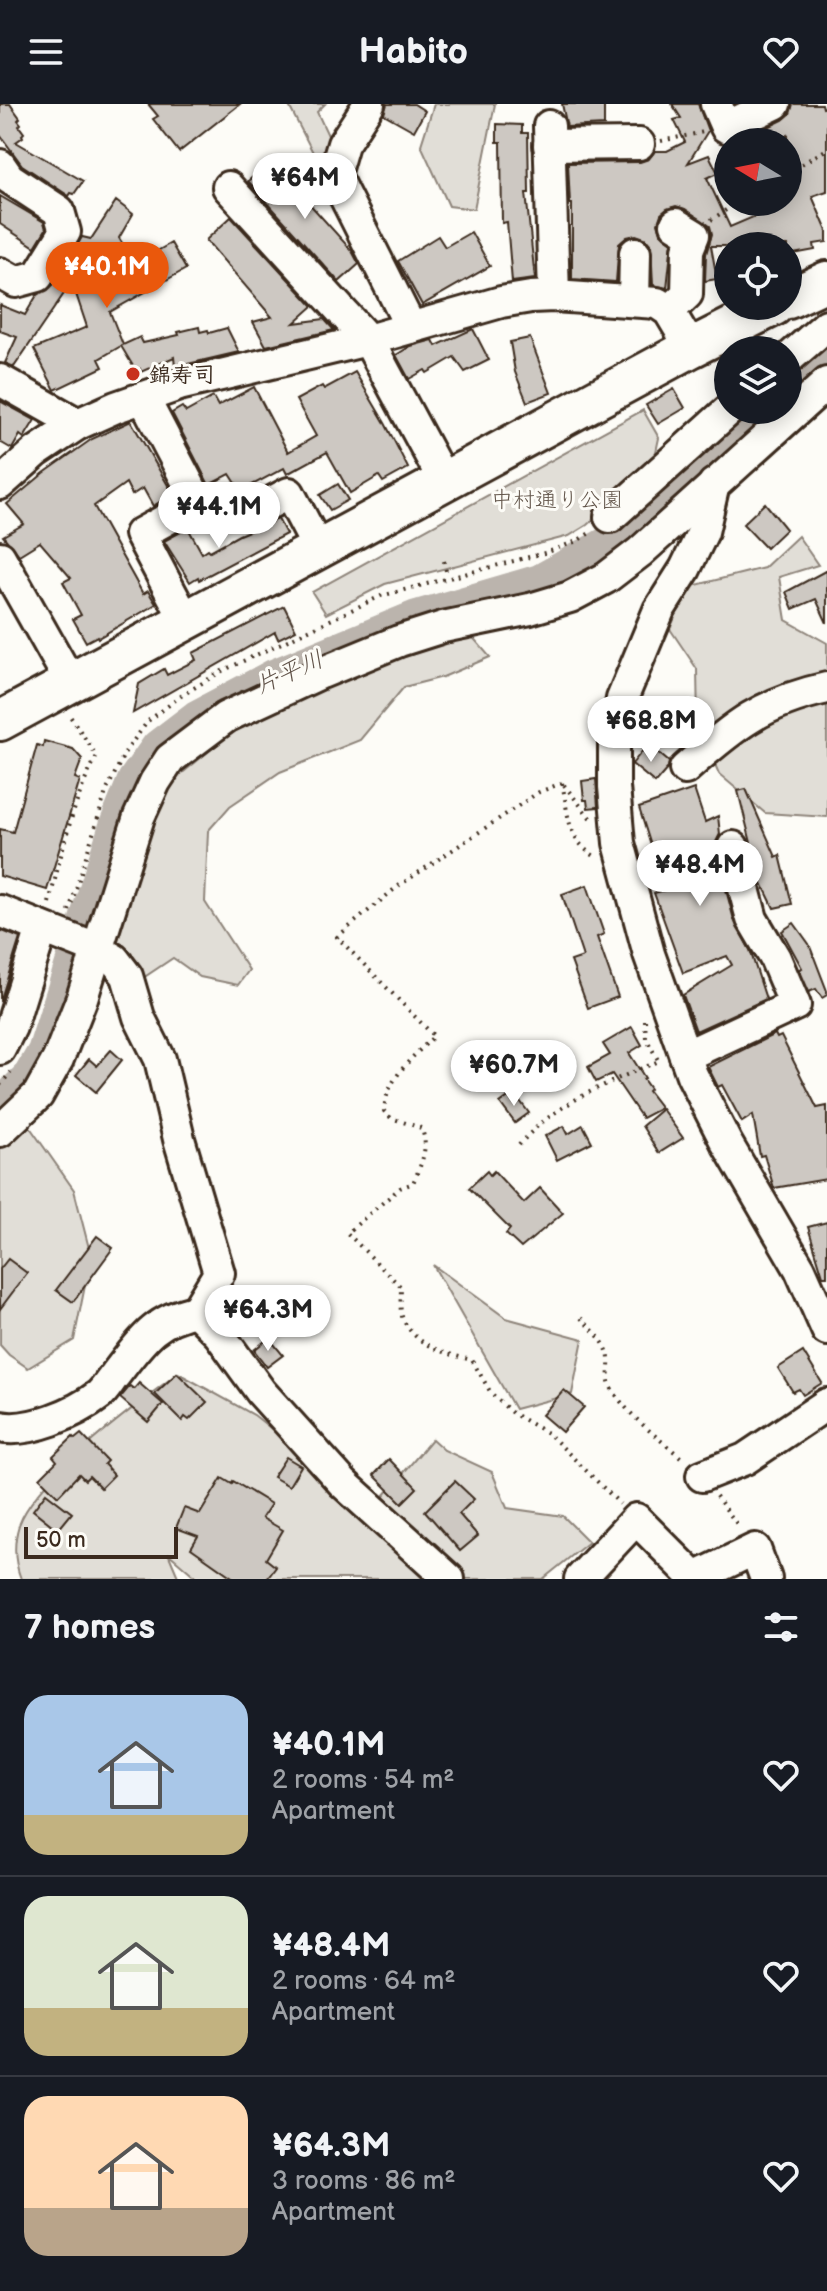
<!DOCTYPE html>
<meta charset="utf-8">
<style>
body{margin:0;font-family:"Balsamiq Sans","Klee One",sans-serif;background:#242831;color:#f1f3f6;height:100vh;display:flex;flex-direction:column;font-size:30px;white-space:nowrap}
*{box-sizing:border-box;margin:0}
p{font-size:26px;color:#9ea1a6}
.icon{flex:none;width:44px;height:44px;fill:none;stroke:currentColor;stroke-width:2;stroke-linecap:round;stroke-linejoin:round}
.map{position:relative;height:1475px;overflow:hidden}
.details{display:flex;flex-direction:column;background:#171b24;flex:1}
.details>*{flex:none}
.needle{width:52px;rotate:280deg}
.fabs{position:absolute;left:714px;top:24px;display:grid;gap:16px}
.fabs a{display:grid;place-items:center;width:88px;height:88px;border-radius:50%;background:#171b24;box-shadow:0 4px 20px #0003;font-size:40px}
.scale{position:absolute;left:24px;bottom:20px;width:154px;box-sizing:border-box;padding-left:8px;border:4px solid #3b2a1e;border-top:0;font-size:22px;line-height:28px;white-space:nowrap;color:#3b2a1e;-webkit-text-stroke:6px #fdfcf7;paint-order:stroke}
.price{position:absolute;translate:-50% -68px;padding:0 18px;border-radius:28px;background:#fff;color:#222;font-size:26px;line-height:52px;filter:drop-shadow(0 2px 4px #0008)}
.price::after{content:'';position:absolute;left:50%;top:48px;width:24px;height:18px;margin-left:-12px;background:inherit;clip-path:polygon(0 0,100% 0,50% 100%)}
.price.selected{background:#ea580c;color:#fff}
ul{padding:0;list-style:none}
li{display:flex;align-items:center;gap:24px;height:200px;padding:0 24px}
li+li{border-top:2px solid #363941}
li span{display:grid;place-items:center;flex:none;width:224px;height:160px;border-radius:24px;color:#555}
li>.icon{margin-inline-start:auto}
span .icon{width:96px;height:96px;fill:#fffc;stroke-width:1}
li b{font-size:34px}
h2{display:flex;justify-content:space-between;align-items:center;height:96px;padding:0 24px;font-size:34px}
header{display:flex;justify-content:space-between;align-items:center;height:104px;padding:0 24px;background:#171b24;font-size:36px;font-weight:700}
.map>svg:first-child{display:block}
.green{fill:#e1ded7;stroke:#8e847a;stroke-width:2}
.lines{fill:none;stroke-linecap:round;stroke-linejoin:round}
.river{stroke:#bbb4ad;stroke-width:36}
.building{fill:#cdc8c2;stroke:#3b2a1e;stroke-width:2}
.minor-casing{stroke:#3b2a1e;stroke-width:36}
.major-casing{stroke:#3b2a1e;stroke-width:44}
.path{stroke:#3b2a1e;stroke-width:4;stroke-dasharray:2 6;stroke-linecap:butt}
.minor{stroke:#fdfcf7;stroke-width:30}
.major{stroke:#fdfcf7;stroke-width:38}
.poi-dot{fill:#c8321e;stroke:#fdfcf7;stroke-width:3}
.labels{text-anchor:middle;stroke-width:6;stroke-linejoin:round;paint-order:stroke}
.poi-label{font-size:22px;font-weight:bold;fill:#3b2a1e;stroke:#fdfcf7;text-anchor:start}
.park-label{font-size:22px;fill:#64574c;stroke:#fdfcf7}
.water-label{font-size:24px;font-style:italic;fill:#615349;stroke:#fdfcf7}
</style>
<header><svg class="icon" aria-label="menu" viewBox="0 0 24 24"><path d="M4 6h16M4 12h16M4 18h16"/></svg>Habito<svg class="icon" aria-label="heart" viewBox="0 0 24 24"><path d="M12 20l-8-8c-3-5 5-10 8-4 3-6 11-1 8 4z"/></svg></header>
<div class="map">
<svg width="827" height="1475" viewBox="0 0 827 1475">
<rect width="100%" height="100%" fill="#fdfcf7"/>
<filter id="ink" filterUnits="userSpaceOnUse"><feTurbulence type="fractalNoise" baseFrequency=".0125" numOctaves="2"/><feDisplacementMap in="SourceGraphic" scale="16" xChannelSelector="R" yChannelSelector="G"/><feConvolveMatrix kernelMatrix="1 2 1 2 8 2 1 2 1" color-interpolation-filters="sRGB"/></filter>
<g filter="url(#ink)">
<g class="green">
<path d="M 288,0 L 325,0 L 317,8 L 339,55 L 323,68 Z"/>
<path d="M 434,0 L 495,0 L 474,105 L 449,102 L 421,41 Z"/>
<path d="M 643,306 L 659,334 L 653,362 L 587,421 L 569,432 L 385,480 L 326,510 L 312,488 Z"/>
<path d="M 798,432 L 818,461 L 779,473 L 786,516 L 827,539 L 827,713 L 765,709 L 719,670 L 698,620 L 697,565 L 670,525 L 688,483 L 764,464 Z"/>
<path d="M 470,530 L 490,553 L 443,573 L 404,583 L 360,636 L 280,668 L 230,702 L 208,727 L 205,798 L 249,866 L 238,881 L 200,873 L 173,854 L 125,886 L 112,817 L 152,694 L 225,634 L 312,579 Z"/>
<path d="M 20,1009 L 74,1086 L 91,1152 L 74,1236 L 28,1264 L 9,1251 L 0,1241 L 0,1024 Z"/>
<path d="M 433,1161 L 506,1214 L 583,1235 L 572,1290 L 515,1305 Z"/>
<path d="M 178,1269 L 254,1311 L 300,1348 L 435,1475 L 198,1475 L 168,1449 L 179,1475 L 21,1475 C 14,1457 13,1440 19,1421 C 37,1372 136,1302 178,1269 Z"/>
<path d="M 432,1335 L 444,1346 L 492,1368 L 507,1404 L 563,1412 L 589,1438 L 543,1475 L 461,1475 L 379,1398 Z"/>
</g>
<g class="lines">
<g class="river">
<path d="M 788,286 L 827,255"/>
<path d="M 0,1004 L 31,972 L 45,948 L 118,719 L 135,677 L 159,643 L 197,614 L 274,573 L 417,514 L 540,478 L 637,424 L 694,360 L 763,306"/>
</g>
</g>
<g class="building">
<path d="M 0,0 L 10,0 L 20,14 L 18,16 L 21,20 L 19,22 L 24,29 L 22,31 L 23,33 L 16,38 L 83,77 L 74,90 L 71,89 L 69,92 L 22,61 L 0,31 Z"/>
<path d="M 148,0 L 240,0 L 179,48 L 153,15 L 158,12 Z"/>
<path d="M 387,0 L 414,0 L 425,7 L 414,27 L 384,10 Z"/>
<path d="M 562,0 L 604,0 L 604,21 L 567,23 Z"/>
<path d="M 672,0 L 698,0 L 708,27 L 688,59 L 709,51 L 718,69 L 707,74 L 730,123 L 788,98 L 788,31 L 773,38 L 766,38 L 760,27 L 783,16 L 790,10 L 793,0 L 822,0 L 823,4 L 827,3 L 827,87 L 812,92 L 827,127 L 827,138 L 814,140 L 815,146 L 788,151 L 788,142 L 711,142 L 717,175 L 705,177 L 706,150 L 712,130 L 710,122 L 685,105 L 676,102 L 667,105 L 661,110 L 658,119 L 661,129 L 672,138 L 667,184 L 653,181 L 651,141 L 645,134 L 636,131 L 627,133 L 619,140 L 616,178 L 572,175 L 572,100 L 570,100 L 568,59 L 640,58 L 649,55 L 655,47 L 667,47 L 685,38 L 674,16 L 681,14 Z"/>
<path d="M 497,20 L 522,21 L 522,29 L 528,29 L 529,89 L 526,89 L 535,175 L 512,178 L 507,118 L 502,119 L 501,38 L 497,38 Z"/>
<path d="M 271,57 L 352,147 L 359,160 L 339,178 L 248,77 Z"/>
<path d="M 0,92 L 44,118 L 46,125 L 35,143 L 0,120 Z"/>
<path d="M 116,97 L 133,110 L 119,134 L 135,160 L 171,139 L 186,165 L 110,208 L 123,241 L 140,233 L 143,239 L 179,231 L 178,228 L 199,223 L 200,228 L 208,226 L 209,229 L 227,224 L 239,248 L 175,263 L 174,253 L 141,268 L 140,265 L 136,267 L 121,242 L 99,255 L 103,263 L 55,286 L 34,245 L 87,223 L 72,178 L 14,263 L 5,259 L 17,233 L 0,227 L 0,201 L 25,211 L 37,191 L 53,181 L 82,133 L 91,135 Z"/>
<path d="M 231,113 L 313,202 L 294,219 L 324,215 L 334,226 L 266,242 L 253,218 L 272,213 L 206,136 Z"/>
<path d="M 471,128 L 490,162 L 422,201 L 398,157 L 438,132 L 445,143 Z"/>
<path d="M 473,225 L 489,256 L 465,268 L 454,253 L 427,269 L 425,266 L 409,275 L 396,251 L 411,242 L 433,236 L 436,242 Z"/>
<path d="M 530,234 L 551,289 L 527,298 L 515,268 L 510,238 Z"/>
<path d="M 355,268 L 385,319 L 408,364 L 383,378 L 379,372 L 350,389 L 327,348 L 287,370 L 284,364 L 241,387 L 230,370 L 209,381 L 172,309 L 182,303 L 186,308 L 213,293 L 218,302 L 254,283 L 288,348 L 316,332 L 296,296 L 322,282 L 324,285 Z"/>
<path d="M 674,285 L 685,304 L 658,320 L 646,301 Z"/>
<path d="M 0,297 L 35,316 L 24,334 L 20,331 L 12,345 L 0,338 Z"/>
<path d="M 131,317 L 173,390 L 153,402 L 143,384 L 132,391 L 126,379 L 94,402 L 143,490 L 148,487 L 156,500 L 98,534 L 97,532 L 86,538 L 73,515 L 81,511 L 63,478 L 71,474 L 40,438 L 19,451 L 3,432 L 24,420 L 7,400 L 44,369 L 92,335 Z"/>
<path d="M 338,380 L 348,396 L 330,406 L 320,391 Z"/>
<path d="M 765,399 L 786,425 L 766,444 L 743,420 Z"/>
<path d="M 278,415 L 286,430 L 199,476 L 198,473 L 190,478 L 164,437 L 188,424 L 202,449 L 208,445 L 210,447 L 239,431 Z"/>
<path d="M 827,466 L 827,519 L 816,495 L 793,505 L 786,488 Z"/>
<path d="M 284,502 L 296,526 L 278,535 L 275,528 L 133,609 L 139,580 L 164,565 L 167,571 L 196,556 L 193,549 Z"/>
<path d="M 676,597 L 694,628 L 677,638 L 658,607 Z"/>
<path d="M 44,637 L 73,645 L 82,655 L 75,674 L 80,676 L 47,786 L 0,772 L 0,725 L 13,728 L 37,641 L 43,643 Z"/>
<path d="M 648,640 L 669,658 L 668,664 L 655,679 L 632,660 Z"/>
<path d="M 596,675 L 598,703 L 588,704 L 587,696 L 584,696 L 582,677 Z"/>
<path d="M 694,685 L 705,718 L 718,712 L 720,730 L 716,738 L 716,748 L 734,816 L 750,846 L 766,895 L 696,927 L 683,891 L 732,861 L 727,852 L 683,869 L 654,789 L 665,786 L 639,704 Z"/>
<path d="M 746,685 L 776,753 L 780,751 L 792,800 L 774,804 L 760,775 L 738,687 Z"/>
<path d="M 587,781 L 604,830 L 597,833 L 618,893 L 588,904 L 571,857 L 583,853 L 562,790 Z"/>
<path d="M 794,819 L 809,840 L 827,887 L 827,891 L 822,894 L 816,885 L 809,888 L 799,865 L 802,864 L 782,827 Z"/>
<path d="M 0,826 L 20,834 L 0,898 Z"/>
<path d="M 632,923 L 642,941 L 629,949 L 645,974 L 643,975 L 650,985 L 648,987 L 661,1004 L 642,1014 L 612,970 L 596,978 L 588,963 L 610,951 L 603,940 Z"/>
<path d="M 775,930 L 777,934 L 781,932 L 817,1004 L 827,1002 L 827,1075 L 774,1084 L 764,1051 L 760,1052 L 753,1011 L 742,1018 L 722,981 L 718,983 L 708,963 Z"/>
<path d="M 111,946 L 122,956 L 96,988 L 76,971 L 89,955 L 97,962 Z"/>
<path d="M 552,956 L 563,973 L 543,984 L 533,967 Z"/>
<path d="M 514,989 L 529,1009 L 515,1019 L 500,999 Z"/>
<path d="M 662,1005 L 683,1034 L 659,1049 L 642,1022 Z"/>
<path d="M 583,1021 L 592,1038 L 557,1056 L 545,1032 L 564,1022 L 568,1030 Z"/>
<path d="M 487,1067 L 490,1071 L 494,1067 L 524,1099 L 540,1084 L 563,1109 L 521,1144 L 506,1130 L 510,1125 L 469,1084 Z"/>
<path d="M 827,1118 L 827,1172 L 823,1172 L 808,1123 Z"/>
<path d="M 97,1132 L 113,1144 L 73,1198 L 56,1186 Z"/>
<path d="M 8,1155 L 27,1169 L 0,1205 L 0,1165 Z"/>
<path d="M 269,1234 L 283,1251 L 267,1263 L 254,1246 Z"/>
<path d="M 803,1248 L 822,1279 L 803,1291 L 799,1285 L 793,1288 L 778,1264 Z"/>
<path d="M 177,1269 L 207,1298 L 189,1316 L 185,1313 L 182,1317 L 155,1290 Z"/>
<path d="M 139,1279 L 163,1300 L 148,1318 L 120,1294 L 130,1282 L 134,1285 Z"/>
<path d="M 564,1286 L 584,1303 L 562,1328 L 542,1311 Z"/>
<path d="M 81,1330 L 107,1357 L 104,1360 L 114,1371 L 101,1384 L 89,1372 L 85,1376 L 79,1370 L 58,1392 L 40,1374 L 57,1357 L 53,1352 L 73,1333 L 75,1335 Z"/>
<path d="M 286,1353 L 301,1362 L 289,1382 L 273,1373 Z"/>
<path d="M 389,1355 L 417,1384 L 402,1399 L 374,1371 Z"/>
<path d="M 222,1374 L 232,1380 L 233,1377 L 271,1400 L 262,1414 L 283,1426 L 266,1455 L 276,1463 L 267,1475 L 235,1475 L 191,1444 L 198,1432 L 176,1424 L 184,1404 L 200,1410 Z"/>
<path d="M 455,1377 L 474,1395 L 459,1410 L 478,1432 L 460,1447 L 425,1407 Z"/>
<path d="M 46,1389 L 72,1409 L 58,1426 L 33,1406 Z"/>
</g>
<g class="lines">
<defs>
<g id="minor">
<path d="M 369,0 L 343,40 L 334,71 L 411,224"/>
<path d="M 716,0 L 726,23 L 775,0"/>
<path d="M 549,22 L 554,192"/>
<path d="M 549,41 L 639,40"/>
<path d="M 0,61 L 9,74 L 59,107 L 65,128 L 38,172 L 16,178 L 0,169"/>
<path d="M 228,83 L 368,236 L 444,377"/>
<path d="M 634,197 L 635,149"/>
<path d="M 669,207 L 687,190 L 688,146 L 694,131 L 676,120"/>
<path d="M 788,255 L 827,221"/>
<path d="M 0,276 L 78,320"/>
<path d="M 143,293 L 198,398"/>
<path d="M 0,380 L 36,348 L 78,320 L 116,303 L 179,281 L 368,236 L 501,198 L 531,193 L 554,192 L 657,199 L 669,207 L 691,244"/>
<path d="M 714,380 L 703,428 L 685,465 L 659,506 L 622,595 L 614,637 L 614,683 L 619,739 L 649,850 L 692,971 L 726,1038 L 800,1165 L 827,1226"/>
<path d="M 610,413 L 729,306"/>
<path d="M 0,453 L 71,579"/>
<path d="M 186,517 L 140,430 L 198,398 L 255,407 L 289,389 L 319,446"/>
<path d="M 685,665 C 733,622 763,598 827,584"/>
<path d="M 0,807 L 96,845 L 114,855 L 127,872 L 139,913 L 160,955 L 179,1035 L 219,1169 L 196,1207"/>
<path d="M 0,945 L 11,923 L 42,824"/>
<path d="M 685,952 L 795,901 L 775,854 L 752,815 L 733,743"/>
<path d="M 0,1027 L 38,991 L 58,955 L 82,894 L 139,713 L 155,678 L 170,655 L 226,613 L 321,569 L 399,537 L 443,523 L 530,505 L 570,493 L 606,474 L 640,448 L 827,279"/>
<path d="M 0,1323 C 29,1329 76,1309 99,1291 C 105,1286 110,1277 115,1271 C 140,1239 154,1215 196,1207 L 219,1230 L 261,1288 L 343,1379 L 449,1475"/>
<path d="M 702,1372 L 745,1355 L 827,1300"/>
<path d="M 580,1475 L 636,1415 L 695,1474 L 755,1445 L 766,1475"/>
</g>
<g id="major">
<path d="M 788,195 L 827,177"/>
<path d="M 0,617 L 691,244 L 774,202"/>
</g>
</defs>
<use href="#minor" class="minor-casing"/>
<use href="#major" class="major-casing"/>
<g class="path">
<path d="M 661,37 L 704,28"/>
<path d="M 788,68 L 827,45"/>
<path d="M 711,116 L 738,98"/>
<path d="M 444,457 L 447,472"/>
<path d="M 562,679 L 539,688 L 397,783 L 337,833 L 434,932 C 413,953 386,975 384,1007 L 391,1014 L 421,1024 C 430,1042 421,1061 413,1079 L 400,1084 L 347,1129 L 401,1183 C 401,1193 399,1206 403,1215 C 415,1242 446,1250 472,1256 L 491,1289 L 512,1309 L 549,1330 L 620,1400"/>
<path d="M 562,679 C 569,711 566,735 596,753"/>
<path d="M 564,681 L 591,715"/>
<path d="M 49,799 C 62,749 72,698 97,652 L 70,612"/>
<path d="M 69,807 L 106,688 L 125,648 L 148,617 L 181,592 L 220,568 L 381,492 L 548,448 L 577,437 L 593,427"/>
<path d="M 645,916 L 646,934 L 658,956"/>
<path d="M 0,981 L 11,968"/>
<path d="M 519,1041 C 556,998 608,979 659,957"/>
<path d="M 581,1214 C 591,1225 608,1239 609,1255 C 610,1266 606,1275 612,1285 C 629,1313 660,1335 684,1356"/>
<path d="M 716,1392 L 740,1424"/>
</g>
<use href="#minor" class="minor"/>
<use href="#major" class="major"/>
</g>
</g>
<circle class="poi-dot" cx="133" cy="270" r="8"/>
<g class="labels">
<g class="poi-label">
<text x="149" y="278">錦寿司</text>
</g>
<g class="park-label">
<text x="557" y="403">中村通り公園</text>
</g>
<g class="water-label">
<text transform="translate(289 568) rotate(-24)" y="8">片平川</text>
</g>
</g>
</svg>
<div class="fabs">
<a><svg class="needle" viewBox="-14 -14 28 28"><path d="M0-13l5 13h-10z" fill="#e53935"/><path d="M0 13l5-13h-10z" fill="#9ea1a6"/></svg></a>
<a><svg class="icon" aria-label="locate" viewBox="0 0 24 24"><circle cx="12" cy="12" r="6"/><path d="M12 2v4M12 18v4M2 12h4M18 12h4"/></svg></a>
<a><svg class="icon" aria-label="layers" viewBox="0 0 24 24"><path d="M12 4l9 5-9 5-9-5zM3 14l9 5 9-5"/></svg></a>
</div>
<div class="scale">50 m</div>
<b class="price" style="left:305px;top:117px">¥64M</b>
<b class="price selected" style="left:107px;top:206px">¥40.1M</b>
<b class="price" style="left:219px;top:446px">¥44.1M</b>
<b class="price" style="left:651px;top:660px">¥68.8M</b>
<b class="price" style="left:700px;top:804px">¥48.4M</b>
<b class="price" style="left:514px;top:1004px">¥60.7M</b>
<b class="price" style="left:268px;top:1249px">¥64.3M</b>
</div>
<section class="details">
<h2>7 homes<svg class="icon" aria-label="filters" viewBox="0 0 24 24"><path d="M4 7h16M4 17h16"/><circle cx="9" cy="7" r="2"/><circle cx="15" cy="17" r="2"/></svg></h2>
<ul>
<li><span style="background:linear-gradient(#a9c7e8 75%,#c2b280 0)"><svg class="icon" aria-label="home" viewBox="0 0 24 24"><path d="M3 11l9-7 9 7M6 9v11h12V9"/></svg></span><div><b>¥40.1M</b><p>2 rooms · 54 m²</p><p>Apartment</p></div><svg class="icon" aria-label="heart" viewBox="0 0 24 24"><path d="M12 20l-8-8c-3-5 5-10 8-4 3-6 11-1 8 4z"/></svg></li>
<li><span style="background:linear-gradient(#dfe7d0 70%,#c2b280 0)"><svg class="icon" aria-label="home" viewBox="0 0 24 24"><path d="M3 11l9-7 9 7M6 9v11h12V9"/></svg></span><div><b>¥48.4M</b><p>2 rooms · 64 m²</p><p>Apartment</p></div><svg class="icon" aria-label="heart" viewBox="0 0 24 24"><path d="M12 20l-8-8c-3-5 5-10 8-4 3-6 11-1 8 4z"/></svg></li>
<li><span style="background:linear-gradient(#ffd9b3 70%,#b9a48a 0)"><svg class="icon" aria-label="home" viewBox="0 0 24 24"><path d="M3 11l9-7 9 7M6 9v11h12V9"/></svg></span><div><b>¥64.3M</b><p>3 rooms · 86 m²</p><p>Apartment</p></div><svg class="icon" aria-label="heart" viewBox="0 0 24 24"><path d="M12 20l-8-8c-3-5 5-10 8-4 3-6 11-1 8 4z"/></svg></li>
</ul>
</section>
